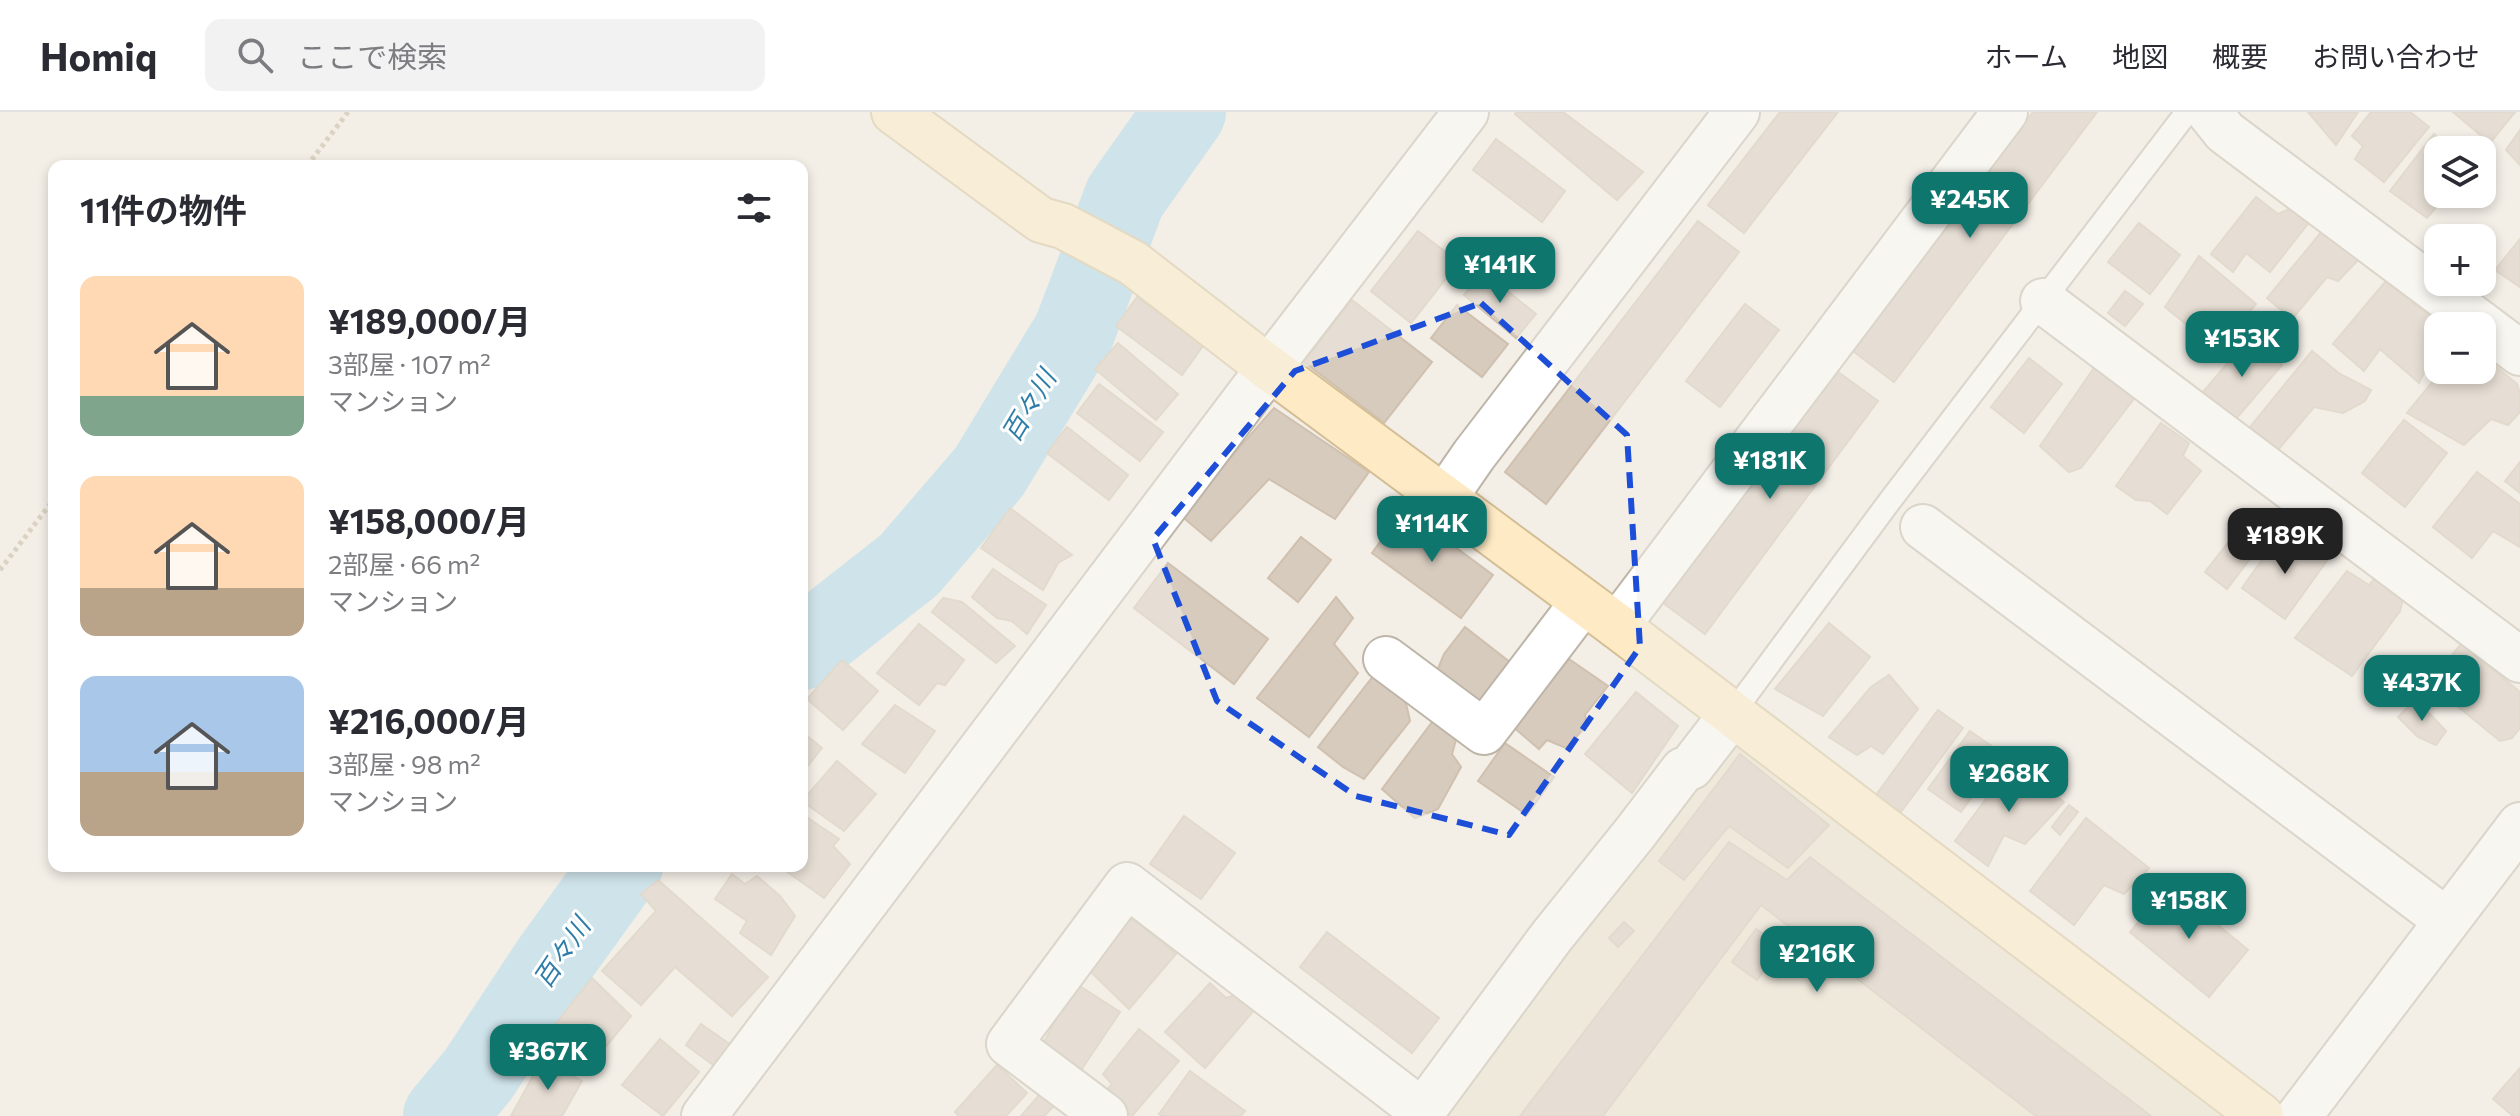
<!DOCTYPE html>
<html lang="ja">
<meta charset="utf-8">
<style>
body{margin:0;font-family:Commissioner,"Noto Sans JP",sans-serif;background:#f2f2f3;color:#2b2b33;height:100vh;display:flex;flex-direction:column;font-size:30px;white-space:nowrap}
*{box-sizing:border-box;margin:0}
p{font-size:26px;color:#7c7c81}
.icon{flex:none;width:44px;height:44px;fill:none;stroke:currentColor;stroke-width:2;stroke-linecap:round;stroke-linejoin:round}
.map{position:relative;flex:1;overflow:hidden}
.drawer{position:absolute;left:48px;top:48px;width:760px;height:712px;display:flex;flex-direction:column;background:#fff;border-radius:16px;box-shadow:0 4px 12px #0003}
.drawer>*{flex:none}
.buttons{position:absolute;left:2424px;top:24px;display:grid;gap:16px}
.buttons a{display:grid;place-items:center;width:72px;height:72px;border-radius:16px;background:#fff;box-shadow:0 4px 12px #0003;font-size:40px}
.price{position:absolute;translate:-50% -68px;padding:0 18px;border-radius:16px;background:#0f766e;color:#fff;font-size:26px;line-height:52px;filter:drop-shadow(0 2px 4px #0008)}
.price::after{content:'';position:absolute;left:50%;top:48px;width:24px;height:18px;margin-left:-12px;background:inherit;clip-path:polygon(0 0,100% 0,50% 100%)}
.price.current{background:#222;color:#fff}
ul{padding:0;list-style:none}
li{display:flex;align-items:center;gap:24px;height:200px;padding:0 32px}
li span{display:grid;place-items:center;flex:none;width:224px;height:160px;border-radius:16px;color:#555}
li>.icon{margin-inline-start:auto}
span .icon{width:96px;height:96px;fill:#fffc;stroke-width:1}
li b{font-size:34px}
h2{display:flex;justify-content:space-between;align-items:center;height:96px;padding:0 32px;font-size:34px}
header{display:flex;align-items:center;gap:48px;box-sizing:border-box;height:112px;padding:0 40px;background:#fff;border-bottom:2px solid #e1e1e2}
header strong{font-size:38px}
nav{display:flex;gap:44px;margin-inline-start:auto;font-size:28px}
.search{width:560px;height:72px;background:#f2f2f3;display:flex;align-items:center;gap:20px;box-sizing:border-box;padding:0 28px;border-radius:16px;color:#7c7c81;font-size:30px}
.map>svg:first-child{display:block}
.education{fill:#ece2d0}
.lines{fill:none;stroke-linecap:round;stroke-linejoin:round}
.river{stroke:#a2d6ef;stroke-width:82}
.building{fill:#d7cbbe;stroke:#cfc0af;stroke-width:2}
.lane-casing{stroke:#beb5a9;stroke-width:26}
.street-casing{stroke:#beb5a9;stroke-width:48}
.secondary-casing{stroke:#d3be96;stroke-width:48}
.path{stroke:#c0af9a;stroke-width:5;stroke-dasharray:4 4;stroke-linecap:butt}
.lane{stroke:#fff;stroke-width:22}
.street{stroke:#fff;stroke-width:44}
.secondary{stroke:#feebc5;stroke-width:44}
.marked{fill:none;stroke:#1d4ed8;stroke-width:6;stroke-dasharray:16 10;stroke-linejoin:round}
.labels{text-anchor:middle;stroke-width:6;stroke-linejoin:round;paint-order:stroke}
.water-label{font-size:26px;font-style:italic;fill:#2e7ea8;stroke:#fff}
</style>
<header>
<strong>Homiq</strong>
<div class="search"><svg class="icon" aria-label="search" viewBox="0 0 24 24"><circle cx="10" cy="10" r="6"/><path d="M15 15l6 6"/></svg>ここで検索</div>
<nav><a>ホーム</a><a>地図</a><a>概要</a><a>お問い合わせ</a></nav>
</header>
<div class="map">
<svg width="2520" height="1004" viewBox="0 0 2520 1004">
<rect width="100%" height="100%" fill="#f3eee6"/>
<path class="education" d="M 1725,632 L 1748,635 L 2224,1001 L 2224,1004 L 1438,1004 Z"/>
<g class="lines">
<g class="river">
<path d="M 802,537 L 909,453 L 989,360 L 1074,220 L 1125,85 L 1185,0"/>
<path d="M 444,1004 L 478,963 L 552,851 L 622,754"/>
</g>
</g>
<g class="building">
<path d="M 1516,0 L 1563,0 L 1643,60 L 1617,88 L 1515,2 Z"/>
<path d="M 1780,0 L 1838,0 L 1744,121 L 1708,93 Z"/>
<path d="M 2033,0 L 2097,0 L 1894,270 L 1853,239 Z"/>
<path d="M 2308,0 L 2358,0 L 2336,33 Z"/>
<path d="M 2371,0 L 2410,0 L 2429,15 L 2384,70 L 2355,47 L 2363,34 L 2352,24 Z"/>
<path d="M 2453,0 L 2515,0 L 2490,31 Z"/>
<path d="M 2520,18 L 2520,53 L 2506,38 Z"/>
<path d="M 2434,22 L 2450,38 L 2438,38 L 2438,82 L 2462,82 L 2452,90 L 2446,84 L 2427,106 L 2390,79 Z"/>
<path d="M 1496,27 L 1565,79 L 1542,110 L 1473,58 Z"/>
<path d="M 2256,85 L 2278,102 L 2294,95 L 2311,108 L 2270,160 L 2246,141 L 2233,160 L 2211,142 Z"/>
<path d="M 1698,109 L 1739,140 L 1546,392 L 1505,360 Z"/>
<path d="M 2139,111 L 2180,143 L 2150,182 L 2108,150 Z"/>
<path d="M 2323,118 L 2359,147 L 2338,169 L 2327,165 L 2292,207 L 2267,186 Z"/>
<path d="M 1418,119 L 1459,150 L 1411,211 L 1371,179 Z"/>
<path d="M 2520,127 L 2520,175 L 2495,158 Z"/>
<path d="M 2199,144 L 2256,192 L 2218,238 L 2165,195 Z"/>
<path d="M 1484,160 L 1536,202 L 1516,226 L 1464,183 Z"/>
<path d="M 2386,169 L 2418,195 L 2447,214 L 2438,214 L 2438,232 L 2419,271 L 2380,237 L 2364,259 L 2333,232 Z"/>
<path d="M 2125,179 L 2143,192 L 2125,214 L 2108,201 Z"/>
<path d="M 1137,185 L 1203,234 L 1182,263 L 1116,214 Z"/>
<path d="M 1352,188 L 1432,250 L 1384,311 L 1304,250 Z"/>
<path d="M 1745,192 L 1779,218 L 1720,295 L 1686,269 Z"/>
<path d="M 1457,193 L 1508,232 L 1482,265 L 1431,226 Z"/>
<path d="M 2249,226 L 2282,253 L 2235,308 L 2203,280 Z"/>
<path d="M 1118,231 L 1178,282 L 1156,308 L 1095,257 Z"/>
<path d="M 2312,239 L 2340,262 L 2371,278 L 2365,289 L 2343,301 L 2314,295 L 2278,338 L 2250,315 Z"/>
<path d="M 2482,243 L 2517,272 L 2520,282 L 2520,300 L 2508,313 L 2491,307 L 2464,333 L 2407,301 L 2442,258 L 2482,258 Z"/>
<path d="M 2029,246 L 2062,272 L 2024,321 L 1991,295 Z"/>
<path d="M 2094,256 L 2136,284 L 2081,356 L 2069,360 L 2040,334 Z"/>
<path d="M 1834,257 L 1878,289 L 1705,522 L 1662,490 Z"/>
<path d="M 1099,272 L 1163,320 L 1140,349 L 1077,301 Z"/>
<path d="M 1274,296 L 1369,360 L 1335,407 L 1269,367 L 1211,429 L 1180,403 Z"/>
<path d="M 2404,308 L 2447,341 L 2405,395 L 2362,361 Z"/>
<path d="M 2161,311 L 2189,331 L 2183,344 L 2201,359 L 2167,402 L 2150,389 L 2136,388 L 2116,374 Z"/>
<path d="M 1067,315 L 1128,363 L 1109,388 L 1047,341 Z"/>
<path d="M 2520,350 L 2520,381 L 2505,369 Z"/>
<path d="M 2477,360 L 2520,392 L 2520,435 L 2493,419 L 2472,446 L 2433,415 Z"/>
<path d="M 1010,396 L 1072,443 L 1058,451 L 1043,478 L 981,436 Z"/>
<path d="M 1404,397 L 1493,463 L 1461,506 L 1372,441 Z"/>
<path d="M 2238,418 L 2259,435 L 2227,477 L 2205,460 Z"/>
<path d="M 1301,425 L 1331,448 L 1298,490 L 1268,466 Z"/>
<path d="M 2276,428 L 2295,441 L 2311,431 L 2331,443 L 2285,507 L 2242,476 Z"/>
<path d="M 1168,451 L 1268,527 L 1234,572 L 1134,496 Z"/>
<path d="M 993,457 L 1046,493 L 1027,522 L 1012,509 L 997,506 L 972,485 Z"/>
<path d="M 2347,459 L 2369,473 L 2378,463 L 2404,483 L 2400,499 L 2352,564 L 2295,526 Z"/>
<path d="M 1336,485 L 1353,506 L 1334,532 L 1358,561 L 1309,625 L 1257,586 Z"/>
<path d="M 943,486 L 962,490 L 1015,534 L 996,551 L 932,500 Z"/>
<path d="M 1829,511 L 1870,545 L 1823,604 L 1775,577 Z"/>
<path d="M 919,512 L 964,548 L 945,573 L 937,571 L 919,593 L 877,561 Z"/>
<path d="M 1465,515 L 1511,551 L 1476,592 L 1437,559 L 1444,542 Z"/>
<path d="M 2461,532 L 2520,580 L 2520,616 L 2512,626 L 2500,629 L 2429,571 Z"/>
<path d="M 1569,547 L 1608,574 L 1585,603 L 1587,614 L 1566,636 L 1547,628 L 1539,637 L 1512,614 Z"/>
<path d="M 842,548 L 878,579 L 843,618 L 807,587 Z"/>
<path d="M 1378,558 L 1403,578 L 1410,609 L 1364,667 L 1343,655 L 1318,635 Z"/>
<path d="M 1889,563 L 1918,597 L 1883,642 L 1871,634 L 1857,643 L 1829,625 L 1871,575 Z"/>
<path d="M 1636,580 L 1678,614 L 1632,681 L 1585,642 Z"/>
<path d="M 2416,587 L 2446,619 L 2436,633 L 2418,625 L 2398,605 Z"/>
<path d="M 895,593 L 935,619 L 905,661 L 862,632 Z"/>
<path d="M 1938,598 L 1963,616 L 1901,700 L 1876,683 Z"/>
<path d="M 1435,606 L 1458,621 L 1452,642 L 1461,655 L 1438,697 L 1415,706 L 1382,677 Z"/>
<path d="M 1970,619 L 2003,642 L 1961,700 L 1928,677 Z"/>
<path d="M 802,620 L 822,636 L 802,661 Z"/>
<path d="M 1505,631 L 1554,665 L 1527,703 L 1478,669 Z"/>
<path d="M 1740,642 L 1829,713 L 1788,756 L 1729,714 L 1684,768 L 1659,749 Z"/>
<path d="M 837,649 L 876,682 L 844,719 L 802,689 Z"/>
<path d="M 2013,650 L 2064,690 L 2025,732 L 2004,723 L 1988,754 L 1955,729 Z"/>
<path d="M 2069,693 L 2078,700 L 2060,723 L 2052,715 Z"/>
<path d="M 802,702 L 839,727 L 833,734 L 850,752 L 824,786 L 779,754 L 802,754 Z"/>
<path d="M 1184,704 L 1235,741 L 1201,787 L 1150,752 Z"/>
<path d="M 2086,706 L 2149,756 L 2124,782 L 2104,773 L 2074,813 L 2030,779 Z"/>
<path d="M 1729,730 L 1787,768 L 1810,745 L 2151,1004 L 2036,1004 L 1761,793 L 1603,1004 L 1520,1004 Z"/>
<path d="M 732,762 L 745,772 L 757,764 L 780,784 L 795,804 L 771,843 L 740,821 L 747,809 L 715,787 Z"/>
<path d="M 658,768 L 768,865 L 732,904 L 675,855 L 641,893 L 602,859 L 656,799 L 641,782 Z"/>
<path d="M 2169,773 L 2248,838 L 2209,885 L 2130,820 Z"/>
<path d="M 1120,808 L 1134,808 L 1176,842 L 1129,897 L 1089,858 Z"/>
<path d="M 1624,810 L 1634,819 L 1618,835 L 1609,826 Z"/>
<path d="M 1756,817 L 1781,835 L 1757,868 L 1732,850 Z"/>
<path d="M 1327,820 L 1439,906 L 1412,941 L 1300,855 Z"/>
<path d="M 592,866 L 631,904 L 603,938 L 586,922 L 567,945 L 544,927 Z"/>
<path d="M 1075,871 L 1120,900 L 1081,958 L 1043,932 Z"/>
<path d="M 1210,871 L 1226,886 L 1239,882 L 1255,897 L 1205,956 L 1165,920 Z"/>
<path d="M 701,912 L 731,933 L 716,955 L 686,933 Z"/>
<path d="M 1139,917 L 1179,949 L 1132,1004 L 1104,981 L 1112,972 L 1103,962 Z"/>
<path d="M 660,927 L 699,960 L 663,1004 L 622,973 Z"/>
<path d="M 543,946 L 582,969 L 562,1004 L 511,1004 Z"/>
<path d="M 997,953 L 1027,981 L 1006,1004 L 959,1004 L 955,1000 Z"/>
<path d="M 2520,956 L 2520,1004 L 2513,1004 L 2493,987 Z"/>
<path d="M 1190,959 L 1245,999 L 1241,1004 L 1162,1004 L 1159,1002 Z"/>
<path d="M 1041,981 L 1055,993 L 1044,1004 L 1021,1004 Z"/>
</g>
<g class="lines">
<defs>
<path id="lane" d="M 1732,602 L 1889,390 L 2184,4 L 2193,0"/>
<g id="street">
<path d="M 2209,0 L 2225,20 L 2520,241"/>
<path d="M 2043,189 L 2520,548"/>
<path d="M 1445,385 L 1474,343 L 1737,0"/>
<path d="M 1923,415 L 2446,808"/>
<path d="M 1617,514 L 2005,0"/>
<path d="M 1386,547 L 1484,620 L 1583,490"/>
<path d="M 704,1004 L 1269,256 L 1466,0"/>
<path d="M 1105,1004 L 1009,932 L 1127,773 L 1422,999"/>
<path d="M 1419,1004 L 1552,824 L 1635,721 L 1683,658 L 1691,655 L 1732,602"/>
<path d="M 2299,1004 L 2520,713"/>
</g>
<path id="secondary" d="M 894,0 L 1041,108 L 1063,114 L 1133,151 L 1269,256 L 1617,514 L 2261,1004"/>
</defs>
<use href="#lane" class="lane-casing"/>
<use href="#street" class="street-casing"/>
<use href="#secondary" class="secondary-casing"/>
<g class="path">
<path d="M 307,54 L 348,0"/>
<path d="M 0,458 L 54,387"/>
</g>
<use href="#lane" class="lane"/>
<use href="#street" class="street"/>
<use href="#secondary" class="secondary"/>
</g>
<path d="M0 0H2520V1004H0ZM 1481,191 L 1627,323 L 1640,535 L 1509,723 L 1356,684 L 1217,589 L 1153,427 L 1295,259 Z" fill="#f3eee6" fill-opacity=".55" fill-rule="evenodd"/>
<path class="marked" d="M 1481,191 L 1627,323 L 1640,535 L 1509,723 L 1356,684 L 1217,589 L 1153,427 L 1295,259 Z"/>
<g class="labels">
<g class="water-label">
<text transform="translate(1029 294) rotate(-59)" y="9">百々川</text>
<text transform="translate(562 841) rotate(-56)" y="9">百々川</text>
</g>
</g>
</svg>
<div class="buttons">
<a><svg class="icon" aria-label="layers" viewBox="0 0 24 24"><path d="M12 4l9 5-9 5-9-5zM3 14l9 5 9-5"/></svg></a>
<a>+</a>
<a>−</a>
</div>
<b class="price" style="left:1970px;top:128px">¥245K</b>
<b class="price" style="left:1500px;top:193px">¥141K</b>
<b class="price" style="left:2242px;top:267px">¥153K</b>
<b class="price" style="left:1770px;top:389px">¥181K</b>
<b class="price" style="left:1432px;top:452px">¥114K</b>
<b class="price current" style="left:2285px;top:464px">¥189K</b>
<b class="price" style="left:2422px;top:611px">¥437K</b>
<b class="price" style="left:2009px;top:702px">¥268K</b>
<b class="price" style="left:2189px;top:829px">¥158K</b>
<b class="price" style="left:1817px;top:882px">¥216K</b>
<b class="price" style="left:548px;top:980px">¥367K</b>
<section class="drawer">
<h2>11件の物件<svg class="icon" aria-label="filters" viewBox="0 0 24 24"><path d="M4 7h16M4 17h16"/><circle cx="9" cy="7" r="2"/><circle cx="15" cy="17" r="2"/></svg></h2>
<ul>
<li><span style="background:linear-gradient(#ffd9b3 75%,#7fa58c 0)"><svg class="icon" aria-label="home" viewBox="0 0 24 24"><path d="M3 11l9-7 9 7M6 9v11h12V9"/></svg></span><div><b>¥189,000/月</b><p>3部屋 · 107 m²</p><p>マンション</p></div></li>
<li><span style="background:linear-gradient(#ffd9b3 70%,#b9a48a 0)"><svg class="icon" aria-label="home" viewBox="0 0 24 24"><path d="M3 11l9-7 9 7M6 9v11h12V9"/></svg></span><div><b>¥158,000/月</b><p>2部屋 · 66 m²</p><p>マンション</p></div></li>
<li><span style="background:linear-gradient(#a9c7e8 60%,#b9a48a 0)"><svg class="icon" aria-label="home" viewBox="0 0 24 24"><path d="M3 11l9-7 9 7M6 9v11h12V9"/></svg></span><div><b>¥216,000/月</b><p>3部屋 · 98 m²</p><p>マンション</p></div></li>
</ul>
</section>
</div>
